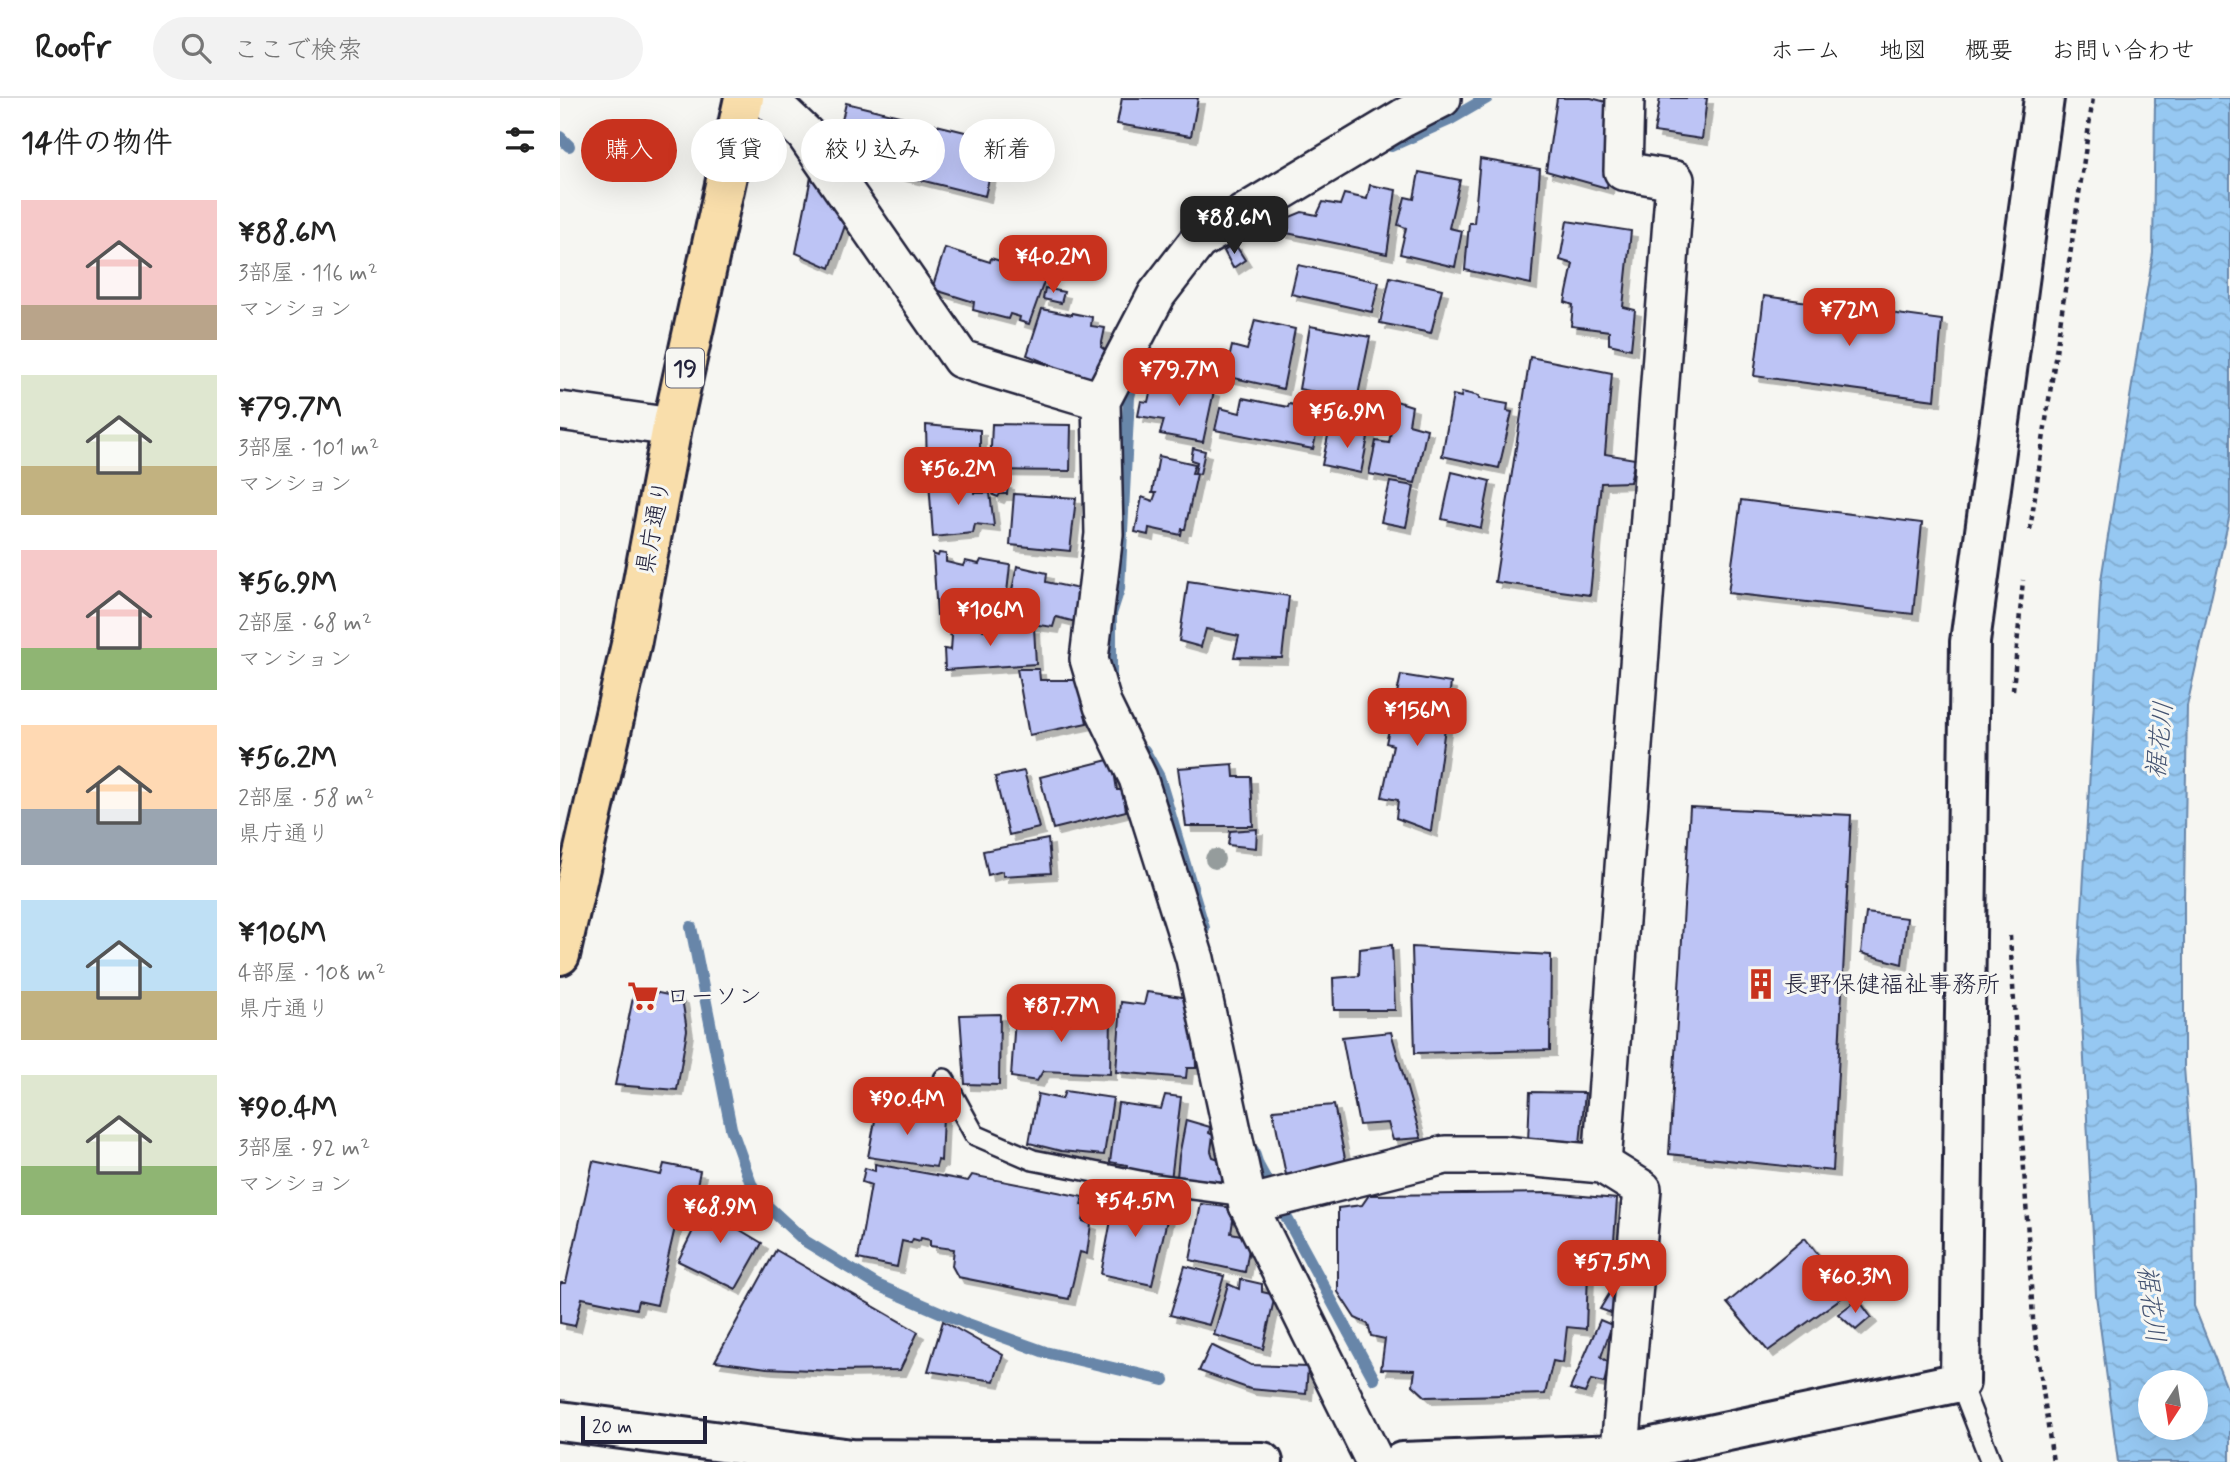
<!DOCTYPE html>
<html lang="ja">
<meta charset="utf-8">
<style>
body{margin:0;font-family:Mynerve,"Klee One",sans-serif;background:#f2f2f2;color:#222;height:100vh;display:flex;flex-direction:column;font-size:26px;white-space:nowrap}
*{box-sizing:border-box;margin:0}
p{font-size:23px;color:#767676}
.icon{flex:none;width:38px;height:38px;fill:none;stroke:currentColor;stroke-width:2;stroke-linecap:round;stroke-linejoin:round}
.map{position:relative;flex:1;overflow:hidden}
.side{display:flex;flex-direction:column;background:#fff;width:560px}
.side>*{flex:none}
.hud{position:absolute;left:21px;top:21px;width:665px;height:63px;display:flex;gap:14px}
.needle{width:46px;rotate:192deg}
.controls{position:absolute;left:1578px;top:1272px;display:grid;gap:14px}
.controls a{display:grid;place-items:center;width:70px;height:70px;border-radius:50%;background:#fff;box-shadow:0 7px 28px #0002;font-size:35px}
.scale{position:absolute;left:21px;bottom:18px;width:126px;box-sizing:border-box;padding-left:7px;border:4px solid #22223b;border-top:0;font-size:19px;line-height:24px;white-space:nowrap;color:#22223b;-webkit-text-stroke:5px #f6f6f2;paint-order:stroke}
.price{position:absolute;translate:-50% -60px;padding:0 16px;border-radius:14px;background:#c8321e;color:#fff;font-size:23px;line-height:46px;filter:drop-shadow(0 2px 4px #0008)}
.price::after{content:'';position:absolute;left:50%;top:42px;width:21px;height:16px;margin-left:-10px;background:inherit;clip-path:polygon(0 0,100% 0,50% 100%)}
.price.current{background:#222;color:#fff}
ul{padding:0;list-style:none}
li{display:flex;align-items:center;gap:21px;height:175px;padding:0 21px}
li span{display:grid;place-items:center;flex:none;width:196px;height:140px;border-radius:0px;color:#555}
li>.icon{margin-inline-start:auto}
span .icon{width:84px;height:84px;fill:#fffc;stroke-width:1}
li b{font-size:30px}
h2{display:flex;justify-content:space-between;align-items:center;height:84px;padding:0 21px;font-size:30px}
.pill{padding:0 24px;border-radius:32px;background:#fff;box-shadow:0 7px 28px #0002;font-size:24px;line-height:63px}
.pill.current{background:#c8321e;color:#fff}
header{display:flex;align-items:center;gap:42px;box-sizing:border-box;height:98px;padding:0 35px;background:#fff;border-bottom:2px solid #e0e0e0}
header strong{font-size:33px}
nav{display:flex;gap:38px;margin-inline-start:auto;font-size:24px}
.search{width:490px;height:63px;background:#f2f2f2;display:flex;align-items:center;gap:18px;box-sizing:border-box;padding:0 24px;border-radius:38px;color:#767676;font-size:26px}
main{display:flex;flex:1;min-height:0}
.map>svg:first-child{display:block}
.water{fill:url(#water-waves);stroke:#6886a9;stroke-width:2;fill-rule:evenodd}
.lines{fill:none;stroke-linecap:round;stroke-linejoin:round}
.stream{stroke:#6886a9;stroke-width:12}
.building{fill:#bdc4f5;stroke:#22223b;stroke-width:2;filter:url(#shadow)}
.service-casing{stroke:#22223b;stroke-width:24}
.minor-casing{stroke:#22223b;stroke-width:42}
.tertiary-casing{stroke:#22223b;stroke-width:44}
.trunk-casing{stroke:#22223b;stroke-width:44}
.path{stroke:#22223b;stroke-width:4.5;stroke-dasharray:5 5;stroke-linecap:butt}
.service{stroke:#f6f6f2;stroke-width:19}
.minor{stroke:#f6f6f2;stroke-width:37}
.tertiary{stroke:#f6f6f2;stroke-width:38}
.trunk{stroke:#f9deab;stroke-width:38}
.tree{fill:#959c9c}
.labels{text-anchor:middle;stroke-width:6;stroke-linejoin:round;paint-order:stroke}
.shield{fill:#f6f6f2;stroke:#626272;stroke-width:2}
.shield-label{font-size:23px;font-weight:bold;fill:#22223b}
.street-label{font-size:24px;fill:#22223b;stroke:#f6f6f2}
.poi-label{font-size:24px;fill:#22223b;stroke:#f6f6f2;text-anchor:start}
.water-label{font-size:26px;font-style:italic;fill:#455472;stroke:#f6f6f2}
</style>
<header>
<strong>Roofr</strong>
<div class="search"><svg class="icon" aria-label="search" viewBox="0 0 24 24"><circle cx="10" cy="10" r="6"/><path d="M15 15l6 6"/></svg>ここで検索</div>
<nav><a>ホーム</a><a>地図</a><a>概要</a><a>お問い合わせ</a></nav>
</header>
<main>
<section class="side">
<h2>14件の物件<svg class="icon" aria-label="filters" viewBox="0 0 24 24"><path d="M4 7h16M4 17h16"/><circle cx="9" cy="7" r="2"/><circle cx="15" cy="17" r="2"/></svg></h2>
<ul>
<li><span style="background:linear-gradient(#f6c9c9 75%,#b9a48a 0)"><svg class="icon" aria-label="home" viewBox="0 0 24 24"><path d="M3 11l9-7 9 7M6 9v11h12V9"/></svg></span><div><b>¥88.6M</b><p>3部屋 · 116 m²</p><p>マンション</p></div></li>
<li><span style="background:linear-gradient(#dfe7d0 65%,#c2b280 0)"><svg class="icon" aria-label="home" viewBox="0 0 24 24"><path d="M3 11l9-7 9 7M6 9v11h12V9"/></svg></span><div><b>¥79.7M</b><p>3部屋 · 101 m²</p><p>マンション</p></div></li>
<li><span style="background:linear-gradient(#f6c9c9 70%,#8fb573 0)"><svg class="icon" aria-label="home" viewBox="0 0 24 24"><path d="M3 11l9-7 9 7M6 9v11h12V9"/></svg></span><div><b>¥56.9M</b><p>2部屋 · 68 m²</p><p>マンション</p></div></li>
<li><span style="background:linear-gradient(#ffd9b3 60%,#9aa5b1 0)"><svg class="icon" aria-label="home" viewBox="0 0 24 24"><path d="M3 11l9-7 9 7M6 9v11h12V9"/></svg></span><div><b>¥56.2M</b><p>2部屋 · 58 m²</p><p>県庁通り</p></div></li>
<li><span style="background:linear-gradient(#bfe0f5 65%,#c2b280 0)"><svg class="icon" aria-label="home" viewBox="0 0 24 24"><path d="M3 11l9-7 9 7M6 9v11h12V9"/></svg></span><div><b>¥106M</b><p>4部屋 · 108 m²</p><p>県庁通り</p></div></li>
<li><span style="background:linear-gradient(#dfe7d0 65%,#8fb573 0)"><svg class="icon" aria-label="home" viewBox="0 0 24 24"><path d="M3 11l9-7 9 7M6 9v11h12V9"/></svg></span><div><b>¥90.4M</b><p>3部屋 · 92 m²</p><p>マンション</p></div></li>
</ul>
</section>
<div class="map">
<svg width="1670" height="1364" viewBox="0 0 1670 1364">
<defs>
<pattern id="water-waves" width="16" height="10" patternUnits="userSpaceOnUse" patternTransform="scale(1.75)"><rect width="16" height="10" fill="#96c8f2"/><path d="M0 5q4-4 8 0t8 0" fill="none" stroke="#81acd0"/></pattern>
<filter id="shadow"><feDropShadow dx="6" dy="6" stdDeviation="0" flood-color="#0004"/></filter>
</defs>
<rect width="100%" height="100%" fill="#f6f6f2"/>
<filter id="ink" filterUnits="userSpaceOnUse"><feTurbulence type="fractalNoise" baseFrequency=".0143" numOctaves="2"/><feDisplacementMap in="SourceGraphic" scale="14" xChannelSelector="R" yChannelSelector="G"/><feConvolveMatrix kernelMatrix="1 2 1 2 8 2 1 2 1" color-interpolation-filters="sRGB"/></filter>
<g filter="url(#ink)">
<path class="water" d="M 1595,0 L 1670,0 L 1670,416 L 1627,608 L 1624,798 L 1624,969 L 1633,1087 L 1634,1208 L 1670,1298 L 1670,1364 L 1558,1364 L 1536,1197 L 1519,863 L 1541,482 L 1593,155 ZM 1591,1284 L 1636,1284 L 1636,1330 L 1591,1330 Z"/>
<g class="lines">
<g class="stream">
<path d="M 0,39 L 9,48"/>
<path d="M 831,48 L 889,22 L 927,0"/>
<path d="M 551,583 L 551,516 L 559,491 L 569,299 L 577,268"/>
<path d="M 584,652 L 599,679 L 644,830"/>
<path d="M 131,829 L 171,1030 L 191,1086 L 205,1106 L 245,1143 L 317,1187 L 405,1225 L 485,1254 L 604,1282"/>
<path d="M 693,1052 L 698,1067 L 814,1281"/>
</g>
</g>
<g class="building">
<path d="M 562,0 L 638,0 L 631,38 L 557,26 Z"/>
<path d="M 997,0 L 1031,0 L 1058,7 L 1047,90 L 986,73 Z"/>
<path d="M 1100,0 L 1147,0 L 1142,41 L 1094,34 Z"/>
<path d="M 286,5 L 438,42 L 425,98 L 295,66 L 279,35 Z"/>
<path d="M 920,61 L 980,71 L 971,186 L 905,172 L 909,125 L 914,125 Z"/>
<path d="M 253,69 L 287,122 L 270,170 L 236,155 Z"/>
<path d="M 859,74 L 900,82 L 889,130 L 902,133 L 895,169 L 840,156 L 846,130 L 838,127 L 845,99 L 854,101 Z"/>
<path d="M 810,87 L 836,92 L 827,156 L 722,134 L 725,121 L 742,114 L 757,117 L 763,104 L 780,107 L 784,96 L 807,101 Z"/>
<path d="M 1007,123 L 1071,133 L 1063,209 L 1075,212 L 1071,251 L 1049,246 L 1049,233 L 1011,228 L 1013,207 L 1005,204 L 1013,166 L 1000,162 Z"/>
<path d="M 675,146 L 685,162 L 673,170 L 664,153 Z"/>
<path d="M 385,150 L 430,164 L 431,160 L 486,178 L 469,226 L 459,223 L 460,219 L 450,216 L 448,221 L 413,212 L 414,204 L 372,191 Z"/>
<path d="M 738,167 L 819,184 L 812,214 L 731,196 Z"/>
<path d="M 830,179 L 882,191 L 871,235 L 820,225 Z"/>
<path d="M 485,190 L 504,194 L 501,205 L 483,201 Z"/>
<path d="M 1204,198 L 1382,222 L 1375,302 L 1194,278 Z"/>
<path d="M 482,211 L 512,217 L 512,215 L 532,219 L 531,228 L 545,230 L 541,249 L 545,252 L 532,284 L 467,257 Z"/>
<path d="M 695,222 L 735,231 L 723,291 L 665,278 L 672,248 L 687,252 Z"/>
<path d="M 750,228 L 810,239 L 797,302 L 739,291 Z"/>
<path d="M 970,259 L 1052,275 L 1045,356 L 1075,361 L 1070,384 L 1041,385 L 1030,497 L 935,484 Z"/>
<path d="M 594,277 L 654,293 L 643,344 L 600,336 L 604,322 L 578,318 L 581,303 L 588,304 Z"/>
<path d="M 902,294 L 919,298 L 919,301 L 948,306 L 947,313 L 952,314 L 939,370 L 882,358 L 893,297 L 901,299 Z"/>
<path d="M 683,300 L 728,309 L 729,306 L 747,309 L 747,316 L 751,317 L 750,326 L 758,329 L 753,351 L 655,332 L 660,310 L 680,315 Z"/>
<path d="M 836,303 L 852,308 L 849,326 L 867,331 L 855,385 L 809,376 L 816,343 L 829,345 Z"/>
<path d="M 432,326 L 511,327 L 510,373 L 430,372 Z"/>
<path d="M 797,326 L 810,329 L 801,375 L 762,367 L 769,333 L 794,339 Z"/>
<path d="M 366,327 L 420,332 L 420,376 L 367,371 Z"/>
<path d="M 633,350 L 645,353 L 640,376 L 635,375 L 637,364 L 631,362 Z"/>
<path d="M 599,358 L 635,366 L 632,375 L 637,376 L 625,431 L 622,431 L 621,437 L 589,430 L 588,437 L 575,434 L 582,399 L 593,403 L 596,395 L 592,395 Z"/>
<path d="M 892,374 L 930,383 L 921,430 L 882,421 Z"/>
<path d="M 414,379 L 414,395 L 430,395 L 434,428 L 415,426 L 413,435 L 373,439 L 369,383 Z"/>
<path d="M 435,383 L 448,386 L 447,396 L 440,396 L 438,399 L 433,397 Z"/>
<path d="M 830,384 L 854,388 L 846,429 L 821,424 Z"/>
<path d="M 454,396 L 516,400 L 510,453 L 450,447 Z"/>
<path d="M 1181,402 L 1362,425 L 1353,516 L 1168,495 Z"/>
<path d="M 379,455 L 386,456 L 386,464 L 403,468 L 405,463 L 419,466 L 421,462 L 450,467 L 444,522 L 377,517 L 373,456 L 378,458 Z"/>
<path d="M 457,468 L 487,475 L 486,484 L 519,491 L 516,524 L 496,519 L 493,529 L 456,524 L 448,512 Z"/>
<path d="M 628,483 L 729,498 L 722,560 L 674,559 L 679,538 L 646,531 L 641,549 L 619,543 Z"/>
<path d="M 390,527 L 421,528 L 423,532 L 474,529 L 476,566 L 385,572 L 384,551 L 391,552 L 392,538 L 390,537 Z"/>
<path d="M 457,571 L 479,571 L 480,582 L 518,582 L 527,625 L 469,637 Z"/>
<path d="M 841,577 L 891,585 L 871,733 L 836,720 L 838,702 L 822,699 L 833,647 L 826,645 Z"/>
<path d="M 552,661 L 557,692 L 563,692 L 566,713 L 493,731 L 480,679 Z"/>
<path d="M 673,666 L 674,679 L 691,679 L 693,728 L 626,728 L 618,670 Z"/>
<path d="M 464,673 L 479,730 L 449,737 L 435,679 Z"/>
<path d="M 1130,709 L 1291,717 L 1273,1073 L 1109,1056 Z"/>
<path d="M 697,731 L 696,750 L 668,747 L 670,733 Z"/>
<path d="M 488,741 L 491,775 L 443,778 L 443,773 L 428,777 L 423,753 Z"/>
<path d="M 1306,815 L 1347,820 L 1342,866 L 1301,855 Z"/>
<path d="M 832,847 L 835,912 L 774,912 L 773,880 L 799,878 L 800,851 Z"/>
<path d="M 852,849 L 991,857 L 990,952 L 855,955 Z"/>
<path d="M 75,890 L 122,900 L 127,932 L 117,992 L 55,987 Z"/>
<path d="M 587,894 L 629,900 L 634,913 L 636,970 L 627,970 L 626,980 L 556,974 L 561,904 L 584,907 Z"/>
<path d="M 465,913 L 551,917 L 550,976 L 483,973 L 477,983 L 451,979 L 455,920 L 462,919 Z"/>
<path d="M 440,916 L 439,987 L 405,986 L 400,917 Z"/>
<path d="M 831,934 L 861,1040 L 833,1042 L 828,1025 L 799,1027 L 782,939 Z"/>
<path d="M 505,993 L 553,1000 L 544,1057 L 501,1053 L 469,1045 L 478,996 L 502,1001 Z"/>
<path d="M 970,994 L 1025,995 L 1020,1045 L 968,1044 Z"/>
<path d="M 605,997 L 621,999 L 611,1082 L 566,1074 L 567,1067 L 550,1064 L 558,1005 L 601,1011 Z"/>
<path d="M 318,1007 L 383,1018 L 381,1063 L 378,1062 L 376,1069 L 308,1059 Z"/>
<path d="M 774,1007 L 786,1065 L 726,1077 L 713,1012 Z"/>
<path d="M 626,1022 L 650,1029 L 649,1035 L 653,1037 L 651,1053 L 653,1059 L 659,1061 L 659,1070 L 668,1075 L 666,1084 L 617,1079 L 619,1058 Z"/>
<path d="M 33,1063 L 101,1077 L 104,1066 L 140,1073 L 132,1111 L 120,1108 L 97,1207 L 78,1203 L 76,1211 L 22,1200 L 15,1228 L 0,1225 L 0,1188 L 1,1185 L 6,1185 Z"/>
<path d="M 315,1066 L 408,1083 L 412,1077 L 523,1099 L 521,1107 L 526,1108 L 523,1123 L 531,1126 L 527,1156 L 520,1154 L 509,1201 L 398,1179 L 392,1168 L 394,1151 L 370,1148 L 370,1142 L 361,1140 L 360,1143 L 353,1141 L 351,1145 L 342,1143 L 337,1169 L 298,1161 L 311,1087 L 302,1084 L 305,1070 L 315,1073 Z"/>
<path d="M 153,1092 L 174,1110 L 167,1124 L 202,1145 L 176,1191 L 118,1163 Z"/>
<path d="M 556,1095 L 610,1109 L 592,1187 L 541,1176 Z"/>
<path d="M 989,1095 L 1057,1101 L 1052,1171 L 1028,1174 L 1026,1231 L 1007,1229 L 1003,1265 L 993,1263 L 985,1296 L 866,1299 L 853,1287 L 855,1272 L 821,1271 L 825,1241 L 811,1238 L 808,1226 L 795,1220 L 778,1194 L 778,1110 L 802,1107 L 809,1097 Z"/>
<path d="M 641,1106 L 675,1110 L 671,1135 L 691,1139 L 685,1174 L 630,1162 Z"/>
<path d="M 1245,1140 L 1288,1195 L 1208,1253 L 1167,1205 Z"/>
<path d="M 216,1152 L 358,1234 L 340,1272 L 274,1273 L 207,1270 L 155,1263 Z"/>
<path d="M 625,1168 L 664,1178 L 649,1227 L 610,1217 Z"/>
<path d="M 1060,1178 L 1057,1217 L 1040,1211 Z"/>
<path d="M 680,1181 L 702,1186 L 702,1194 L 715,1197 L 703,1251 L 654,1237 L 668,1186 L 679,1191 Z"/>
<path d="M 1298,1201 L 1311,1219 L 1296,1232 L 1278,1216 Z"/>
<path d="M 1040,1222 L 1052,1227 L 1041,1259 L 1049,1265 L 1044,1285 L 1031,1282 L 1025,1295 L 1010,1291 Z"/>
<path d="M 383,1223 L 443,1257 L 434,1283 L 368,1273 Z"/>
<path d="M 651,1247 L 691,1267 L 748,1269 L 746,1296 L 690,1291 L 639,1273 Z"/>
</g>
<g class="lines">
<defs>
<g id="service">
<path d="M 384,981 L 415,1037 L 473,1062 L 595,1086 L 686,1098"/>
<path d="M 1400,1284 L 1431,1364"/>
</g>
<g id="minor">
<path d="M 207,0 L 245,36 L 401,261 L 541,303"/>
<path d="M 0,313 L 112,329"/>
<path d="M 1042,1066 L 1115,82 L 1063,73 L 1065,0"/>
<path d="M 688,1107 L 885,1057 L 942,1057 L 1042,1066 L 1082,1091 L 1059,1364"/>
<path d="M 815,1364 L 688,1107 L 635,861 L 578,680 L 543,608 L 529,561 L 544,436 L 541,303 L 597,196 L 638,143 L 843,20 L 882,0"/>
</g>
<g id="tertiary">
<path d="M 0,1323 L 292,1361 L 703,1364"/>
<path d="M 842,1364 L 1059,1356 L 1400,1284 L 1410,544 L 1484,0"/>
</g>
<path id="trunk" d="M 0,857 L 72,542 L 112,329 L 184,0"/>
</defs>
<use href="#service" class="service-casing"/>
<use href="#minor" class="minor-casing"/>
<use href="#tertiary" class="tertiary-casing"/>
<use href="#trunk" class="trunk-casing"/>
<g class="path">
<path d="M 1470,432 L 1533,0"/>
<path d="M 1453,592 L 1463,482"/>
<path d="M 1450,838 L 1473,1221 L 1493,1364"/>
</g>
<use href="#service" class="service"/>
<use href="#minor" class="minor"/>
<use href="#tertiary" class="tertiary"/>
<use href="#trunk" class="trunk"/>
</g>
<circle class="tree" cx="655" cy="761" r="10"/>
</g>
<defs>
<symbol id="building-bare" viewBox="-9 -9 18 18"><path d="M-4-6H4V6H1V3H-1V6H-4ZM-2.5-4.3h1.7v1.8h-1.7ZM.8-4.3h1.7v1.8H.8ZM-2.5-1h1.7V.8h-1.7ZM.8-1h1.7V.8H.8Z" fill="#c8321e" stroke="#f6f6f2" stroke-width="2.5" paint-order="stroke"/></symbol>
<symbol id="supermarket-bare" viewBox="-9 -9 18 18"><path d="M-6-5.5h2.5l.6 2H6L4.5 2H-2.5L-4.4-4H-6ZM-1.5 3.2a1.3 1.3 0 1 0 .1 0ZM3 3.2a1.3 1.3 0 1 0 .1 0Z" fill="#c8321e" stroke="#f6f6f2" stroke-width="2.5" paint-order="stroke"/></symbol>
</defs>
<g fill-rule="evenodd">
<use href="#building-bare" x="1179" y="864" width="44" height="44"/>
<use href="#supermarket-bare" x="61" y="876" width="44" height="44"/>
</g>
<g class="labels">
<rect class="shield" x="106" y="250.5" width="38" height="39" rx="5"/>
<g class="shield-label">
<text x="125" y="278">19</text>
</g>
<g class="street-label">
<text transform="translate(93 429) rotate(-79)" y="8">県庁通り</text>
</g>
<g class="poi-label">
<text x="1224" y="894">長野保健福祉事務所</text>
<text x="106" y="906">ローソン</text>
</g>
<g class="water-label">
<text transform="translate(1599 642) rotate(-84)" y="9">裾花川</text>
<text transform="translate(1592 1206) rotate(83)" y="9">裾花川</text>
</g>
</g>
</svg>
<div class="controls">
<a><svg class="needle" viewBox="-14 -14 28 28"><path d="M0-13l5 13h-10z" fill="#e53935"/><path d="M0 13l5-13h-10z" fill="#767676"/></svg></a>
</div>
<div class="scale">20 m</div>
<b class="price current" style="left:674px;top:158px">¥88.6M</b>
<b class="price" style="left:493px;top:197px">¥40.2M</b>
<b class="price" style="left:1289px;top:250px">¥72M</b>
<b class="price" style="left:619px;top:310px">¥79.7M</b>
<b class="price" style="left:787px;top:352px">¥56.9M</b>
<b class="price" style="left:398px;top:409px">¥56.2M</b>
<b class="price" style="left:430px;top:550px">¥106M</b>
<b class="price" style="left:857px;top:650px">¥156M</b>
<b class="price" style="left:501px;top:946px">¥87.7M</b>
<b class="price" style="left:347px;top:1039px">¥90.4M</b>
<b class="price" style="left:575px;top:1141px">¥54.5M</b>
<b class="price" style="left:160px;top:1147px">¥68.9M</b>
<b class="price" style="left:1052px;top:1202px">¥57.5M</b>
<b class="price" style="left:1295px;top:1217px">¥60.3M</b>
<div class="hud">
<a class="pill current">購入</a>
<a class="pill">賃貸</a>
<a class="pill">絞り込み</a>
<a class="pill">新着</a>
</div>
</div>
</main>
